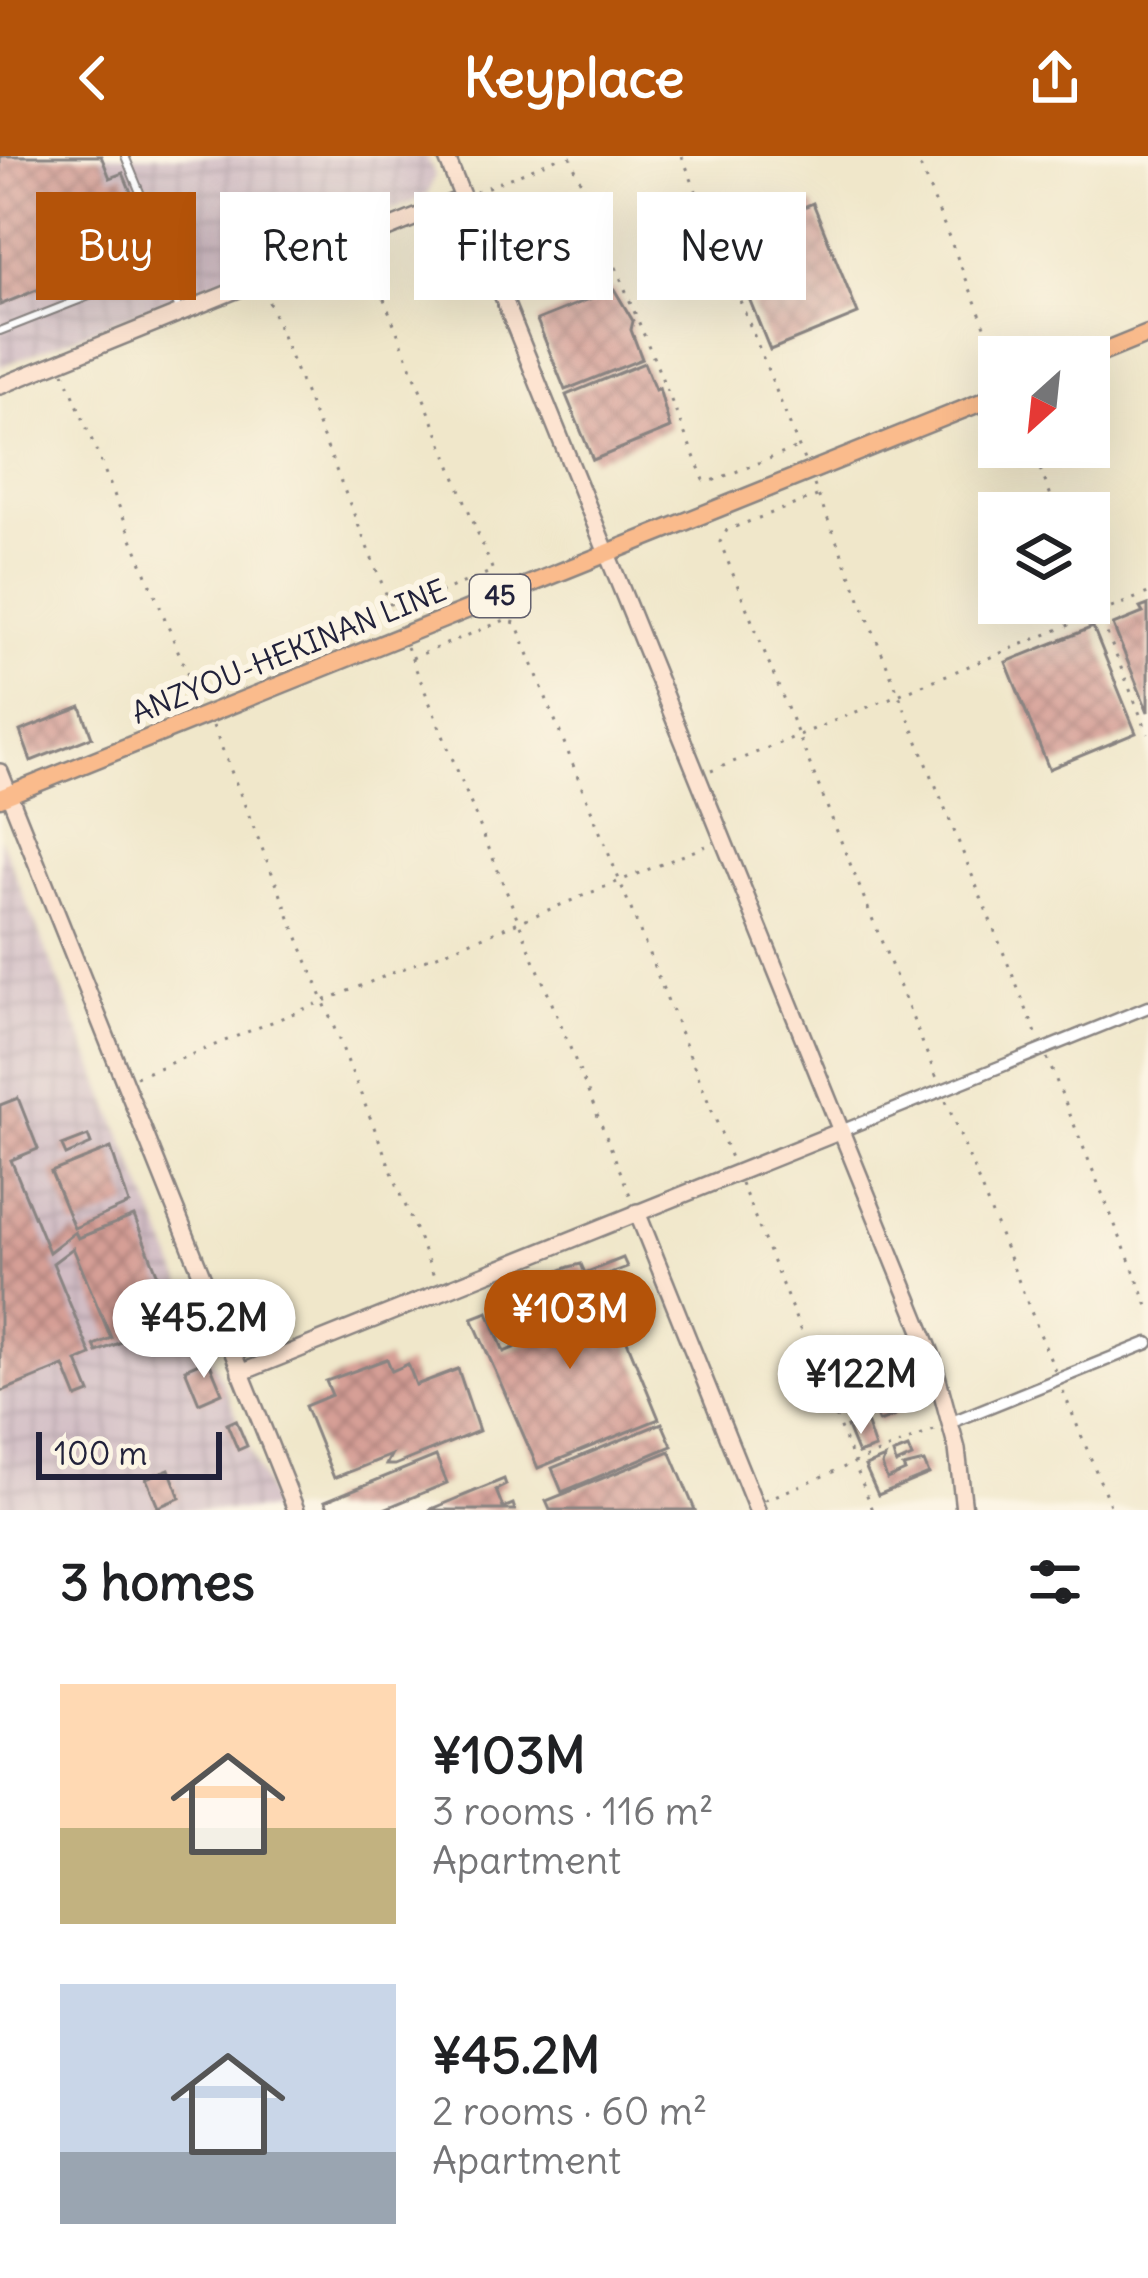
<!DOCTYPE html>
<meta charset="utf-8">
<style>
body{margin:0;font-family:Delius,sans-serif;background:#f6f6f6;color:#202124;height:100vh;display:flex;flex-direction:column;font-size:45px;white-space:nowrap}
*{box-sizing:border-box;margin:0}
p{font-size:39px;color:#757577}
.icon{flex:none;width:66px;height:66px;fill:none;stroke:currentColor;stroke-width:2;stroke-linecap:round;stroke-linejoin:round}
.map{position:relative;height:1354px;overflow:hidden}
.side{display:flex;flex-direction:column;background:#fff;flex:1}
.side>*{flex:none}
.top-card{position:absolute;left:36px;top:36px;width:1077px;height:108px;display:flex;gap:24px}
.needle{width:78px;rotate:207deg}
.buttons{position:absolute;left:978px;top:180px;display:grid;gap:24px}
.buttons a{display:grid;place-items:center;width:132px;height:132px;border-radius:0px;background:#fff;box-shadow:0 12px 48px #0002;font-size:60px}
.scale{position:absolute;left:36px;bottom:30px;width:186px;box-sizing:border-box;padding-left:12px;border:6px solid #22223b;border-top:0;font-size:33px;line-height:42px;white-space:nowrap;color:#22223b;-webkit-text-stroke:9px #fcf5e5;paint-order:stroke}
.price{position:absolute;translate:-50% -102px;padding:0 27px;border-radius:42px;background:#fff;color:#222;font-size:39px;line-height:78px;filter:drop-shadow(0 3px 6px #0008)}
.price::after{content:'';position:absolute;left:50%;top:72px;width:36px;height:27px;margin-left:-18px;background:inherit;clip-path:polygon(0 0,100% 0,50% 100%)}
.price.on{background:#b45309;color:#fff}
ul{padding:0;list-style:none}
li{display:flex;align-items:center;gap:36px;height:300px;padding:0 60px}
li span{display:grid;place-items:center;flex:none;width:336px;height:240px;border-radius:0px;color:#555}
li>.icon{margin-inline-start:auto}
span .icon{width:144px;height:144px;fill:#fffc;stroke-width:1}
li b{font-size:51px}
h2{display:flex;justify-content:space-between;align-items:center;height:144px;padding:0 60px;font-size:51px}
.chip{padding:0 42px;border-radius:0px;background:#fff;box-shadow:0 12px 48px #0002;font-size:42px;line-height:108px}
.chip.on{background:#b45309;color:#fff}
header{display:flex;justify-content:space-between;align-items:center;height:156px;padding:0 60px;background:#b45309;color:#fff;font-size:54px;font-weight:700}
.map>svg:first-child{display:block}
.industrial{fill:url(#industrial-grid)}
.building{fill:url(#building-cross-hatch)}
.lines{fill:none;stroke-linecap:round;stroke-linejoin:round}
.lane-casing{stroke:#898482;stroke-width:10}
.street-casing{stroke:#898482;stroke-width:15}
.secondary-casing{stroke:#898482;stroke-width:20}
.primary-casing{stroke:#898482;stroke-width:21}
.path{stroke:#898482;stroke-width:3;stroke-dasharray:3 9;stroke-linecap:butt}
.lane{stroke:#fff;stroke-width:6}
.street{stroke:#fff;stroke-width:10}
.secondary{stroke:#fde4d1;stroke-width:15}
.primary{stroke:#fabb8c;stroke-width:16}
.labels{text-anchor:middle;stroke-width:12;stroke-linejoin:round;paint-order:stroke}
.shield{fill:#fcf5e5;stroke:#63616e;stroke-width:3}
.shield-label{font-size:27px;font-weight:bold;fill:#22223b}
.street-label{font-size:30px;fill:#22223b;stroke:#fcf5e5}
</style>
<header><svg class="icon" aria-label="back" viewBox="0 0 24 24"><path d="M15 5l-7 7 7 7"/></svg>Keyplace<svg class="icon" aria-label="share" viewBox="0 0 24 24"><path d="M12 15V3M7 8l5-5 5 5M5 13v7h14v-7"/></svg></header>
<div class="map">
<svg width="1148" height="1354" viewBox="0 0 1148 1354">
<defs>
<pattern id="industrial-grid" width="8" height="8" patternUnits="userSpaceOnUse" patternTransform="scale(3)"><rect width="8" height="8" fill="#d2bdc5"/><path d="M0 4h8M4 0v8" fill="none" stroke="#b4a2aa"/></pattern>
<pattern id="building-cross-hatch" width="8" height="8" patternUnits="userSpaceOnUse" patternTransform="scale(3)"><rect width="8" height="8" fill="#d69f96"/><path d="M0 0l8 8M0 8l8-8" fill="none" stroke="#ad817c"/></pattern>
</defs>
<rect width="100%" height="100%" fill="#fcf5e5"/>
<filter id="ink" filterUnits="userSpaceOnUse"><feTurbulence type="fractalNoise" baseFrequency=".00833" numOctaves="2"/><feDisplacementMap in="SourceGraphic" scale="24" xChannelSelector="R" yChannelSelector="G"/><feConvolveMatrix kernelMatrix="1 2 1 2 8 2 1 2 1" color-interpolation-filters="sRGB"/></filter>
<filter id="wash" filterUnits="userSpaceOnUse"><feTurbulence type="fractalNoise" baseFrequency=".004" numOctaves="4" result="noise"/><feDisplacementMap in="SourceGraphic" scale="48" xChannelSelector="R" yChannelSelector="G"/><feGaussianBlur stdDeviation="2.7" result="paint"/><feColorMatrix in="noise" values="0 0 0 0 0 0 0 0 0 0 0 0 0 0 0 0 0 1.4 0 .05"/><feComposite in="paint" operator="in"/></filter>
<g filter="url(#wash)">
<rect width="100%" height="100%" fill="#f0e7ca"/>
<g class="industrial">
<path d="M 0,0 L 427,0 L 435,19 L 427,40 L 0,211 Z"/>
<path d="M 0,681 L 275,1354 L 0,1354 Z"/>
</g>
<g id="blocks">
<g class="building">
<path d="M 0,0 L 101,0 L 110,22 L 123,17 L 145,70 L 131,75 L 138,93 L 0,149 Z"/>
<path d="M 813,47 L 858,158 L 770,194 L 725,83 L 761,68 L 758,60 L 774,53 L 778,62 Z"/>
<path d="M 614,133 L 633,165 L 631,174 L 642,203 L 565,234 L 537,164 Z"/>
<path d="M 644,207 L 655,234 L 659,232 L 670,272 L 593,304 L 566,239 Z"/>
<path d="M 1148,449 L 1148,556 L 1113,469 L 1143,457 L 1140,452 Z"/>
<path d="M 1093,471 L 1136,577 L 1049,613 L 1006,506 Z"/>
<path d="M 81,551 L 92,581 L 31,605 L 20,575 Z"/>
<path d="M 18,942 L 38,993 L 11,1004 L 49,1096 L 75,1076 L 78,1082 L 134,1060 L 176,1164 L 152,1174 L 158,1184 L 148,1188 L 145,1176 L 97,1196 L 94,1189 L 111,1182 L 73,1092 L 53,1107 L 91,1199 L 77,1205 L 90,1237 L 77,1242 L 64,1210 L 0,1236 L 0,949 Z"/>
<path d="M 88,980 L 91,988 L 66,999 L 62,990 Z"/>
<path d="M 111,992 L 129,1048 L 74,1072 L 51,1016 Z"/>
<path d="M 623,1102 L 627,1111 L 588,1125 L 595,1138 L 560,1152 L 568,1170 L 613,1151 L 659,1263 L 538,1312 L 472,1162 L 488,1156 L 504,1196 L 562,1172 L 554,1154 L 531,1163 L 519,1131 L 569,1111 L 581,1108 L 585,1117 Z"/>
<path d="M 208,1203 L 222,1237 L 199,1247 L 185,1213 Z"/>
<path d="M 387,1203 L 392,1215 L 408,1208 L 416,1229 L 458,1213 L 479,1275 L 395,1309 L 386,1309 L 391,1299 L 334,1322 L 305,1250 L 332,1239 L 326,1225 Z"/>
<path d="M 890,1248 L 895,1260 L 879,1266 L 874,1254 Z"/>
<path d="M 865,1263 L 875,1292 L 858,1298 L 847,1271 Z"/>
<path d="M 236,1264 L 247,1290 L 238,1294 L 227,1268 Z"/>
<path d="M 662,1267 L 672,1290 L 562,1336 L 552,1312 Z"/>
<path d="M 908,1292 L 912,1301 L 896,1308 L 893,1298 Z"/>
<path d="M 670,1295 L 695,1354 L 550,1354 L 546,1345 Z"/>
<path d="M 436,1300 L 447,1327 L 382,1354 L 329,1354 L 325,1345 Z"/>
<path d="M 885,1302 L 882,1309 L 887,1323 L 905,1315 L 903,1311 L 924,1306 L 929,1318 L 878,1339 L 865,1310 Z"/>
<path d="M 169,1313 L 180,1342 L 158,1351 L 146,1322 Z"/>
<path d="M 504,1323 L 506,1329 L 496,1334 L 503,1352 L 513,1348 L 515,1354 L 429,1354 Z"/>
</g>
</g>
</g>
<g filter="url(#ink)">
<use href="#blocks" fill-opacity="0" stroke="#898482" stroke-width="3"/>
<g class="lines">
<defs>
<g id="lane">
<path d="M 125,0 L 163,92 L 163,111 L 179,154"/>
<path d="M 0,175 L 163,111"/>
</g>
<g id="street">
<path d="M 841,975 L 1148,851"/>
<path d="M 952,1266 L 1148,1187"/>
</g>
<g id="secondary">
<path d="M 446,0 L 931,1197 L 957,1293 L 964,1354"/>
<path d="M 0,230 L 463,42"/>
<path d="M 0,616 L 296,1354"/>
<path d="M 637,1056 L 757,1354"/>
<path d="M 240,1217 L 841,975"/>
</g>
<g id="primary">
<path d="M 1089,202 L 1148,178"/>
<path d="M 0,642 L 999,239"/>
</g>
</defs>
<use href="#lane" class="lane-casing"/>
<use href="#street" class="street-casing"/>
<use href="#secondary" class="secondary-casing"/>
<use href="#primary" class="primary-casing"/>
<g class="path">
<path d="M 570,0 L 704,324 L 712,325 L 797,292"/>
<path d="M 682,0 L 804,304"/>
<path d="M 916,0 L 999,204"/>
<path d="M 476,36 L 563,0"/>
<path d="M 366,98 L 493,415 L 395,454"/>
<path d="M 264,135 L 397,465"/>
<path d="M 64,216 L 199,546"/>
<path d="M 1031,291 L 1058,357"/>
<path d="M 814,329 L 1038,882"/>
<path d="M 817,340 L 727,374 L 720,386 L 938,925"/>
<path d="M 1089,433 L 1148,578"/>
<path d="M 407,491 L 632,1044"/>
<path d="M 412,502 L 505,464 L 516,467 L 733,1007"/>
<path d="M 213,570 L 435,1123"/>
<path d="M 711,615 L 1148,437"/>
<path d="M 1047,902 L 1148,1150"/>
<path d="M 136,921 L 711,688"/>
<path d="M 946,945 L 1055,1215"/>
<path d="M 741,1027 L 873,1354"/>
<path d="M 1063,1235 L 1112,1354"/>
<path d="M 765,1344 L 939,1272"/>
</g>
<use href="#lane" class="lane"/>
<use href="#street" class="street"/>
<use href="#secondary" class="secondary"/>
<use href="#primary" class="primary"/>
</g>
</g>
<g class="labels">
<rect class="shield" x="470" y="419" width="60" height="42" rx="9"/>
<g class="shield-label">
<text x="500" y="449">45</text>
</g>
<g class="street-label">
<text transform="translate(289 496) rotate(-22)" y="10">ANZYOU-HEKINAN LINE</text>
</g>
</g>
</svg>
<div class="buttons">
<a><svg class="needle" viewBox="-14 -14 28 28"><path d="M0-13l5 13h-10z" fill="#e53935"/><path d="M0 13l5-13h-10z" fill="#757577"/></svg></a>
<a><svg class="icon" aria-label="layers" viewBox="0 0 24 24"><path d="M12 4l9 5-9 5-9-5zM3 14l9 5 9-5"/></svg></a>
</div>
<div class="scale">100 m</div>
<b class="price on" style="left:570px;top:1216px">¥103M</b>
<b class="price" style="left:204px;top:1225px">¥45.2M</b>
<b class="price" style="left:861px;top:1281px">¥122M</b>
<div class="top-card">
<a class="chip on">Buy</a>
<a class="chip">Rent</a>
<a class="chip">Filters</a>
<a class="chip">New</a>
</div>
</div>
<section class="side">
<h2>3 homes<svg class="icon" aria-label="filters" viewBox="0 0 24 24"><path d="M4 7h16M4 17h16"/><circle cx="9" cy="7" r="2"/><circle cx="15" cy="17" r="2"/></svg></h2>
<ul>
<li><span style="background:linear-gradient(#ffd9b3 60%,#c2b280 0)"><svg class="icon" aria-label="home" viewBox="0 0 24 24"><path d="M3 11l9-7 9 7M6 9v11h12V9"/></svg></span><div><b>¥103M</b><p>3 rooms · 116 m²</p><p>Apartment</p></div></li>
<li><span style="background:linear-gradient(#c9d6e8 70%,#9aa5b1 0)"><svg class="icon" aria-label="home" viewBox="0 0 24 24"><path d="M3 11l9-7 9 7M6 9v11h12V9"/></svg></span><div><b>¥45.2M</b><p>2 rooms · 60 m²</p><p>Apartment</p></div></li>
</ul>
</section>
